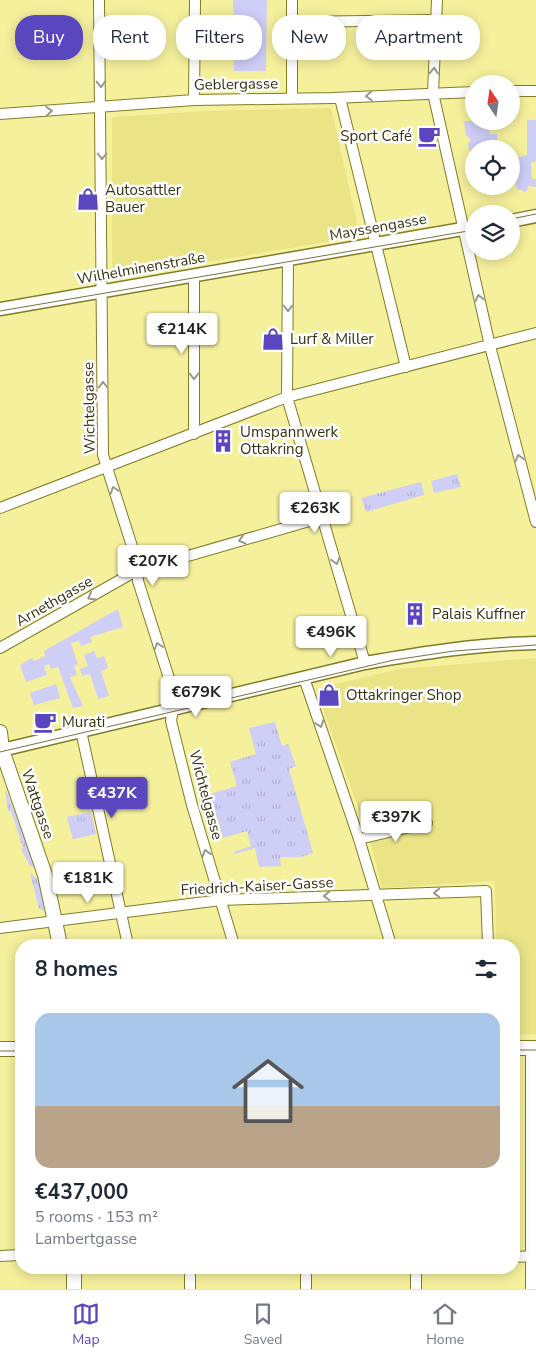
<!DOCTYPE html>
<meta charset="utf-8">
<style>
body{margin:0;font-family:"Nunito Sans",sans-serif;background:#f6f6f7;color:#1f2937;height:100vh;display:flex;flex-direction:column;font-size:19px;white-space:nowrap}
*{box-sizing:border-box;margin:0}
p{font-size:16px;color:#747a83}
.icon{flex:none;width:28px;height:28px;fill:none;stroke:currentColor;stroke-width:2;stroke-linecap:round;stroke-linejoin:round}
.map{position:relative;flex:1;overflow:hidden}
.panel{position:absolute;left:15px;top:939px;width:505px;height:335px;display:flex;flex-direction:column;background:#fff;border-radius:20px;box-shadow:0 2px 12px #0003}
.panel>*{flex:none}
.hud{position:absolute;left:15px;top:15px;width:506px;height:45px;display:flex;gap:10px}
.needle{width:32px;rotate:347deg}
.tools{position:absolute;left:465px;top:75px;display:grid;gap:10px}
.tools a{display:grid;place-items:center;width:55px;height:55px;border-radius:50%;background:#fff;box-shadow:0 2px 12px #0003;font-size:25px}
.price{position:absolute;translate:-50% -42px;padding:0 11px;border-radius:5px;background:#fff;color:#222;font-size:16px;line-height:32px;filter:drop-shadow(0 1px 2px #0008)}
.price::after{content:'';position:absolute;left:50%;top:30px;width:15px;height:11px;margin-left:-8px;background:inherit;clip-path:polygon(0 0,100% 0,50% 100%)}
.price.current{background:#5a46be;color:#fff}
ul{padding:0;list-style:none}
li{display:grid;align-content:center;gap:10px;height:265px;padding:0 20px}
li+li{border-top:1px solid #e0e1e3}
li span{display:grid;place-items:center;height:155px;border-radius:15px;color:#555}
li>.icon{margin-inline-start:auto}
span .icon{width:90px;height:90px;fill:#fffc;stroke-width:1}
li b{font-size:21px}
h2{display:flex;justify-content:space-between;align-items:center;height:60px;padding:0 20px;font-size:21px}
.chip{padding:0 18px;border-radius:20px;background:#fff;box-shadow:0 2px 12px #0003;font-size:18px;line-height:45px}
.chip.current{background:#5a46be;color:#fff}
.dock{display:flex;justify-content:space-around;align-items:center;height:70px;border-top:1px solid #e0e1e3;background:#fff;font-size:14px;color:#747a83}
.dock a{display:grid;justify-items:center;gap:2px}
.dock .current{color:#5a46be}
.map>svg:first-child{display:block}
.built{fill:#eae487}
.grass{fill:url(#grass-tufts)}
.garden{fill:#cecef7}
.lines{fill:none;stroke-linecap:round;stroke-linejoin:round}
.minor-casing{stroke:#827c27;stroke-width:12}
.tertiary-casing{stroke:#827c27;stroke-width:15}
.secondary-casing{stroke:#827c27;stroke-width:16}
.minor{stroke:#fff;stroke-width:10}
.tertiary{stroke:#fff;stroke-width:12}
.secondary{stroke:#fff;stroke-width:14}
.tram{stroke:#777440;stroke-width:1}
.oneway{stroke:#9a9988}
.labels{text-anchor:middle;stroke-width:5;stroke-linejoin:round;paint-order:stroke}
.street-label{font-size:15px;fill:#353310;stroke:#fff}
.poi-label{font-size:15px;fill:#353310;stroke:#fff;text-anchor:start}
</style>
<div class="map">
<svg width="536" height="1289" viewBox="0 0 536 1289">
<defs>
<pattern id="grass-tufts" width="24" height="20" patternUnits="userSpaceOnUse" patternTransform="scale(1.25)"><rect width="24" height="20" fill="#cecef7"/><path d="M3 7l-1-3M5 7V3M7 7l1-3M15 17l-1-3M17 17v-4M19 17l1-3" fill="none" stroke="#b2b1d3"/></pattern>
</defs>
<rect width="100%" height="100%" fill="#f5f09c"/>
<g class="built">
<path d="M 331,108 L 360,236 L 112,278 L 112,118 L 114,117 L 205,111 Z"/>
<path d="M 536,658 L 536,1034 L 514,1035 L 514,945 L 496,945 L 495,881 L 382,888 L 370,841 L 316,689 L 399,669 Z"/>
</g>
<g class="grass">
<path d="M 457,474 L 461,487 L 434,493 L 431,481 Z"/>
<path d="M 421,482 L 424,495 L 366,512 L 361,498 Z"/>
<path d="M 275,722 L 282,746 L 288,744 L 296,766 L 289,769 L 313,853 L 301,857 L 280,857 L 281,866 L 259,867 L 255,848 L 235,854 L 234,852 L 251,846 L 247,831 L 223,838 L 210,794 L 237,786 L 230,762 L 256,754 L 249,728 Z"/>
<path d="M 5,790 L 6,790 L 36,867 L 30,866 L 21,849 L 23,848 L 11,811 L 8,811 Z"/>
<path d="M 91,812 L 96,834 L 73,839 L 67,817 Z"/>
<path d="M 30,873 L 41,882 L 47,908 L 43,911 L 39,908 Z"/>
<path d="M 79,1268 L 186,1268 L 186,1270 L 81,1270 Z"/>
</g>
<g class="garden">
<path d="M 233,0 L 267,0 L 266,71 L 234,71 Z"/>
<path d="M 527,120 L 536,120 L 536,161 L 531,163 L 532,179 L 536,179 L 536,187 L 528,186 L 527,191 L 523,192 L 522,190 L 517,190 L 511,159 L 527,155 Z"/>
<path d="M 464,121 L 475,121 L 475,125 L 489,124 L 489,134 L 497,134 L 497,149 L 474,149 L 474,170 L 468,144 L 471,139 L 466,136 Z"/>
<path d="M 118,609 L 123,627 L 90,637 L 92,642 L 81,646 L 79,641 L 71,643 L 78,665 L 74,666 L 77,675 L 70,677 L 83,706 L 73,708 L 58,667 L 51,669 L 49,664 L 44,666 L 47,675 L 26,682 L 20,665 L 32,658 L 34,661 L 45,656 L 44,651 Z"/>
<path d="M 94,651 L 97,658 L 104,656 L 108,668 L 101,671 L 109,696 L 98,699 L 90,674 L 82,676 L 80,669 L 88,666 L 84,655 Z"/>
<path d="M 56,684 L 60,698 L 34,705 L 30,693 Z"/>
<path d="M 91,812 L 94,826 L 90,827 L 87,815 L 70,819 L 74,837 L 93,833 L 95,830 L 96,834 L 73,839 L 67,817 Z"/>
</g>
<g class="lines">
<defs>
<g id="minor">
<path d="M 99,0 L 103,455 L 137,562 L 138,581 L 175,697 L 171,721 L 192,805 L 234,945"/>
<path d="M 437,0 L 433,93 L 490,346 L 536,522"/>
<path d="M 292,22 L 437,20"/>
<path d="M 511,91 L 536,91"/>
<path d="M 292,98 L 292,0"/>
<path d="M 340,98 L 406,367"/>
<path d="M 194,100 L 195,0"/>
<path d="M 0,114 L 194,100 L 333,98 L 474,92"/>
<path d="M 288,259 L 287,397 L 365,663"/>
<path d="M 194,275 L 194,434"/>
<path d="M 0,508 L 287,397 L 536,333"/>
<path d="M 0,648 L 136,571 L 323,517"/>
<path d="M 304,678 L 359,839 L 391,945"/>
<path d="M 81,731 L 128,945"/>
<path d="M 359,839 L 427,823"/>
<path d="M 0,928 L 221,900 L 486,891 L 488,945"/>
<path d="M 0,1256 L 21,1255"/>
<path d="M 514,1257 L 535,1256"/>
<path d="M 190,1268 L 190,1289"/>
<path d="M 416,1268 L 416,1289"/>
<path d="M 306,1289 L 306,1268"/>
<path d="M 531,1289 L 531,1048"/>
</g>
<g id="tertiary">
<path d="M 511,221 L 536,216"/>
<path d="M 0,309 L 474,227"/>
<path d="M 2,750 L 365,663 C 422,653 478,644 536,643"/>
</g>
<g id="secondary">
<path d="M 0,732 L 2,750 L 45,875 L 60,945"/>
<path d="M 514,1048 L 536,1048"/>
<path d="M 0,1049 L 21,1049"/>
<path d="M 74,1268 L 74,1289"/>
</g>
</defs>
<use href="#minor" class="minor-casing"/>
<use href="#tertiary" class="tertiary-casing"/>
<use href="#secondary" class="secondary-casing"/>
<use href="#minor" class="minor"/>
<use href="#tertiary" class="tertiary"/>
<use href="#secondary" class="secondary"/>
<g class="tram">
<path d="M 511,219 L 536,214"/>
<path d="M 0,311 L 474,230"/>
<path d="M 0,752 L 394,660 L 454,651 L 536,645"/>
<path d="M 514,1050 L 536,1050"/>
<path d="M 0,1051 L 21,1051"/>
</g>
</g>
<defs><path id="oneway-chevron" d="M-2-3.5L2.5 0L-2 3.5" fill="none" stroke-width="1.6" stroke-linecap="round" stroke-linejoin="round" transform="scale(1.25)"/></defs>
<g class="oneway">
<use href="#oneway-chevron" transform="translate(434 71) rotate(-87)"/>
<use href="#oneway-chevron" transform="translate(101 84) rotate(89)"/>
<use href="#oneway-chevron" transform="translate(369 96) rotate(177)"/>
<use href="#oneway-chevron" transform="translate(49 111) rotate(-4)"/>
<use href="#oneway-chevron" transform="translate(102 156) rotate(90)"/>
<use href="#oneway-chevron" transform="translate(479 298) rotate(-103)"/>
<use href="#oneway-chevron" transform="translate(288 308) rotate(90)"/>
<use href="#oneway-chevron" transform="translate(194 376) rotate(90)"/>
<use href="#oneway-chevron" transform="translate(103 385) rotate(-90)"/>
<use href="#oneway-chevron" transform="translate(519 458) rotate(-105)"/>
<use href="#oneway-chevron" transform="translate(114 490) rotate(-108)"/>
<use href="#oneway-chevron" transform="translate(242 540) rotate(164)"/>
<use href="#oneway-chevron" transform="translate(336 561) rotate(74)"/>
<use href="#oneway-chevron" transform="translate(91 597) rotate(150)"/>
<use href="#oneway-chevron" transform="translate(158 646) rotate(-108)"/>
<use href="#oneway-chevron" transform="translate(320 724) rotate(71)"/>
<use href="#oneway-chevron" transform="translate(206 853) rotate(-106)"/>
<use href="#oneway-chevron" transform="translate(437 893) rotate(178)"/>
<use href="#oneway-chevron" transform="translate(327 896) rotate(178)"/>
</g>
<defs>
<symbol id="cafe-bare" viewBox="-9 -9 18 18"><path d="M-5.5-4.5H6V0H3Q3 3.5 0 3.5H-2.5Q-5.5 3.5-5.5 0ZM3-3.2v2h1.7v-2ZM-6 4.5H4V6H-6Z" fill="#5a46be" stroke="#fff" stroke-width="2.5" paint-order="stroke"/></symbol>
<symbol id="shop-bare" viewBox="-9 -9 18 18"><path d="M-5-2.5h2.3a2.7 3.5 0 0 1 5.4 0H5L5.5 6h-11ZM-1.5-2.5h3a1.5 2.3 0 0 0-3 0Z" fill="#5a46be" stroke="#fff" stroke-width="2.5" paint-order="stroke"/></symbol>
<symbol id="building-bare" viewBox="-9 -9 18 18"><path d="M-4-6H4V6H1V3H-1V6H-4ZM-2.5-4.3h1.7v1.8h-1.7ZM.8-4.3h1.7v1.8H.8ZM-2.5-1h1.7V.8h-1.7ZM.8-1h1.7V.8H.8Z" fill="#5a46be" stroke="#fff" stroke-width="2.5" paint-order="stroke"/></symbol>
</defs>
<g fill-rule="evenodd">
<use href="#cafe-bare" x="413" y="120" width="32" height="32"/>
<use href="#shop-bare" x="72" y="183" width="32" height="32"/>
<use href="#shop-bare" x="257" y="323" width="32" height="32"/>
<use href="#building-bare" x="207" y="425" width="32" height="32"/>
<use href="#building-bare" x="399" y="598" width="32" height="32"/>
<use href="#shop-bare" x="313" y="679" width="32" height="32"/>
<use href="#cafe-bare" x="29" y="706" width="32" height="32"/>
</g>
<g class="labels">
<g class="street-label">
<text transform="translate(236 84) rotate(-1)" y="5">Geblergasse</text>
<text transform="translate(378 227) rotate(-10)" y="5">Mayssengasse</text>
<text transform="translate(141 268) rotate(-10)" y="5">Wilhelminenstraße</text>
<text transform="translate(89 408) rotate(-91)" y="5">Wichtelgasse</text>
<text transform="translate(54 601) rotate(-30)" y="5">Arnethgasse</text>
<text transform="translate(206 795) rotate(75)" y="5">Wichtelgasse</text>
<text transform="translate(38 804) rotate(71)" y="5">Wattgasse</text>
<text transform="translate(257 886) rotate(-3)" y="5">Friedrich-Kaiser-Gasse</text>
</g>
<g class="poi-label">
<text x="412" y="141" text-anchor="end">Sport Café</text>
<text x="105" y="195">Autosattler<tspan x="105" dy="17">Bauer</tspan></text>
<text x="290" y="344">Lurf &amp; Miller</text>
<text x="240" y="437">Umspannwerk<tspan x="240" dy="17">Ottakring</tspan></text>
<text x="432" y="619">Palais Kuffner</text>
<text x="346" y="700">Ottakringer Shop</text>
<text x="62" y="727">Murati</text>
</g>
</g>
</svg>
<div class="tools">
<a><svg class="needle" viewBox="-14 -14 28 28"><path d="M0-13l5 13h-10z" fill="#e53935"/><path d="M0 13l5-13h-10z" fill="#747a83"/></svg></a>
<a><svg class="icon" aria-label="locate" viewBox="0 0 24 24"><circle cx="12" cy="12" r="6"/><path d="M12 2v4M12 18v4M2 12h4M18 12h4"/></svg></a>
<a><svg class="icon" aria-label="layers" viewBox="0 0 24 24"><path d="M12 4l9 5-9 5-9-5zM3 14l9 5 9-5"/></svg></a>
</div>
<b class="price" style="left:182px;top:355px">€214K</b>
<b class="price" style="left:315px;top:534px">€263K</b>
<b class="price" style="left:153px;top:587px">€207K</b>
<b class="price" style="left:331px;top:658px">€496K</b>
<b class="price" style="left:196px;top:718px">€679K</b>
<b class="price current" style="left:112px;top:819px">€437K</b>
<b class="price" style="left:396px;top:843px">€397K</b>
<b class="price" style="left:88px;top:904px">€181K</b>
<div class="hud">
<a class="chip current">Buy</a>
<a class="chip">Rent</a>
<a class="chip">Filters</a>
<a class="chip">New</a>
<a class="chip">Apartment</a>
</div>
<section class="panel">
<h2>8 homes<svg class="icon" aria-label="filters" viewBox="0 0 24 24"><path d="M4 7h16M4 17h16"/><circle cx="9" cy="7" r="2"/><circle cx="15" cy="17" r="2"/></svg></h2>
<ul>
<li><span style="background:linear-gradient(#a9c7e8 60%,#b9a48a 0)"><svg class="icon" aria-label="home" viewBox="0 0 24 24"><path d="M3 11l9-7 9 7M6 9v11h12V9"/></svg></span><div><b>€437,000</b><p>5 rooms · 153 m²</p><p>Lambertgasse</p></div></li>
</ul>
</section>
</div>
<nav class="dock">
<a class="current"><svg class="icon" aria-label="map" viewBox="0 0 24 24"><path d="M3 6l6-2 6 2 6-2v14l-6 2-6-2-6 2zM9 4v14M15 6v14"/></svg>Map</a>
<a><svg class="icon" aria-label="saved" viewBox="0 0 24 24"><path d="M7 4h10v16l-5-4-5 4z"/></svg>Saved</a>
<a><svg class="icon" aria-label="home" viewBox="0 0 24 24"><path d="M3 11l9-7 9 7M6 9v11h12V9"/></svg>Home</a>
</nav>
